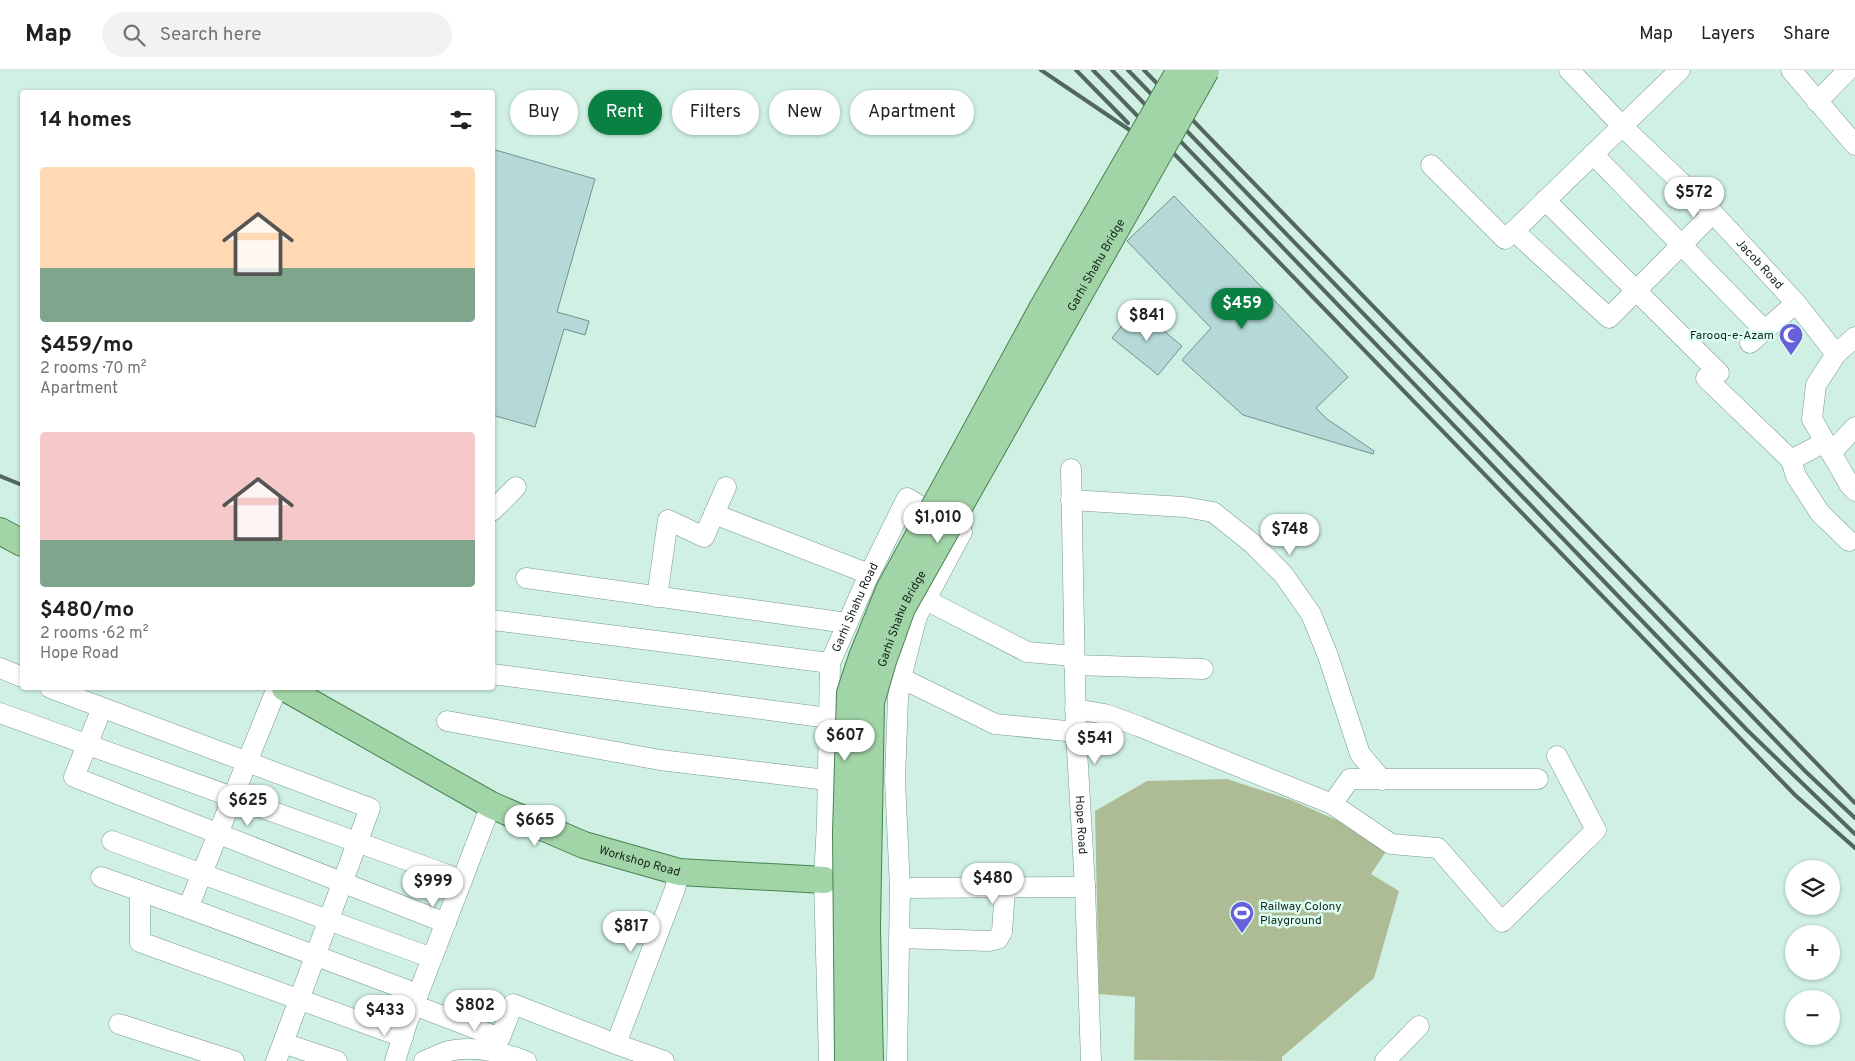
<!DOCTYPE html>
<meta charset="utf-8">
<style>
body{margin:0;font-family:Overpass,sans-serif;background:#f2f2f2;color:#202124;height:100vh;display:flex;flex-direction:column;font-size:19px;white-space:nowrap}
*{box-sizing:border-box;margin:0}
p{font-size:16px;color:#757577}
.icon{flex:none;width:28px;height:28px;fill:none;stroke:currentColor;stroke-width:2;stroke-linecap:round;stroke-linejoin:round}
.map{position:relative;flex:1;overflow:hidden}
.panel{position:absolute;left:20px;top:20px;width:475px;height:600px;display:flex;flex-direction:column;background:#fff;border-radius:5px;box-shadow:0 1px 4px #0004}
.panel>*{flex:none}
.hud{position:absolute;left:510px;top:20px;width:475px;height:45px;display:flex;gap:10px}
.tools{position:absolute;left:1785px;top:790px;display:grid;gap:10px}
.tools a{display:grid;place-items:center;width:55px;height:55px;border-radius:50%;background:#fff;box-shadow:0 1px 4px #0004;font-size:25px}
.price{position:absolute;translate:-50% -42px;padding:0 11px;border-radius:18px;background:#fff;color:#222;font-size:16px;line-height:32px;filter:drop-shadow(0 1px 2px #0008)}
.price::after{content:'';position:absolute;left:50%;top:30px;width:15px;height:11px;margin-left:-8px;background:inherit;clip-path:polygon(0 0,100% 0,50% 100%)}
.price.active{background:#0b8043;color:#fff}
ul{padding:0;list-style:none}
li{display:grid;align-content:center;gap:10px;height:265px;padding:0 20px}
li span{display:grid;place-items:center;height:155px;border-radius:5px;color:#555}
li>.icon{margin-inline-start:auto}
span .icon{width:90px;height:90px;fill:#fffc;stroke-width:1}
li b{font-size:21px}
h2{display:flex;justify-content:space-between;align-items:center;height:60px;padding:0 20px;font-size:21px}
.tag{padding:0 18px;border-radius:22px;background:#fff;box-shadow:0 1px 4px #0004;font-size:18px;line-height:45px}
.tag.active{background:#0b8043;color:#fff}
header{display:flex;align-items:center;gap:30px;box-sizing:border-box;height:70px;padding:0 25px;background:#fff;border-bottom:1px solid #e0e0e0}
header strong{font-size:24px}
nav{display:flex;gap:28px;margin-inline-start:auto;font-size:18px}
.search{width:350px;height:45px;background:#f2f2f2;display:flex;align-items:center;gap:12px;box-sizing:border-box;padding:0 18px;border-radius:28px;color:#757577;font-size:19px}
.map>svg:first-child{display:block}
.green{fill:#aebc96}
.building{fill:#b4d9d6;stroke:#709391}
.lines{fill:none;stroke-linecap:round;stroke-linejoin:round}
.minor-casing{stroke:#79988c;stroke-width:21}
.major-casing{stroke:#488351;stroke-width:28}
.minor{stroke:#fff;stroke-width:20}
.major{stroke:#a1d4a7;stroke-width:26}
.rail{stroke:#53665f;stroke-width:4}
.major-bridge-casing{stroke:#488351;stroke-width:28;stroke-linecap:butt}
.major-bridge{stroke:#a1d4a7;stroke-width:26}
.labels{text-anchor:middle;stroke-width:5;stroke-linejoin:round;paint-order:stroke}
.street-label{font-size:12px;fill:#16221d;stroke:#dcfef0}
.poi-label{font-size:12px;fill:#16221d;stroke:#dcfef0;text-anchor:end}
</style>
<header>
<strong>Map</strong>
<div class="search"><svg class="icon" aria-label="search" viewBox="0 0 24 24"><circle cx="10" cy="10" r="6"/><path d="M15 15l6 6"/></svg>Search here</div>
<nav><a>Map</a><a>Layers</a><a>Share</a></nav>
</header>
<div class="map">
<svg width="1855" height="991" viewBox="0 0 1855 991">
<rect width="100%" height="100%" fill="#cff0e3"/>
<path class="green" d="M 1227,709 L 1291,730 L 1391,774 L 1371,804 L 1399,821 L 1374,908 L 1282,987 L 1282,991 L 1134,990 L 1135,927 L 1099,924 L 1095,741 L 1147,711 Z"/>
<g class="building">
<path d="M 492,79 L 595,109 L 557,242 L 589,251 L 585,265 L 564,259 L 535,357 L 492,345 Z"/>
<path d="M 1174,126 L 1348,307 L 1316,338 L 1327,349 L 1374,381 L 1373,384 L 1243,345 L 1182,290 L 1211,258 L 1127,171 Z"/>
<path d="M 1136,238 L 1182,276 L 1158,305 L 1112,268 Z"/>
</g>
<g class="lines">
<defs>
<g id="minor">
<path id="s1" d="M 1569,0 L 1622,56 L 1713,143 L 1796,233 L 1836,284"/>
<path d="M 1680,0 L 1514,161 L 1609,248 L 1713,143"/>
<path d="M 1791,0 L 1855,75"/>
<path d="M 1817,32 L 1848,0"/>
<path d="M 1593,84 L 1765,261"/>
<path d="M 1431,95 L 1505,169 L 1514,161"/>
<path d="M 1545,130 L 1719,303"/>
<path d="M 1855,267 L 1836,284 L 1816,315 L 1812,349 L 1849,414 L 1855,421"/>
<path d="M 1750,273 L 1796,233"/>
<path d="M 1706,308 L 1791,390 L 1825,372"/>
<path d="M 1831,383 L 1855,357"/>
<path d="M 1791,390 L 1796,406 L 1820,443 L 1849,471"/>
<path id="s2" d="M 1071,399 L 1076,662 L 1085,817 L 1091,991"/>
<path d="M 1071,430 L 1184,437 L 1213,442 L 1253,474 L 1283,504 L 1311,544 L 1328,586 L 1360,684 L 1382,710"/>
<path d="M 492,441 L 516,417"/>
<path d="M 714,444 L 869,504"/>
<path d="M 526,508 L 847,553"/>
<path d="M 657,527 L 668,450 L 704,467 L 726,417"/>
<path d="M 926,530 L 1027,582 L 1074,586"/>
<path d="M 492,550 L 830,593"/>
<path d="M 1074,595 L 1203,599"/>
<path d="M 0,598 L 22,607"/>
<path d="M 492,604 L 829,648"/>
<path d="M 901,608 L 995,654 L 1076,662"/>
<path d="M 50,618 L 370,738 L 283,973"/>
<path d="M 102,638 L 74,707 L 446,853"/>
<path d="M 1075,639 L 1105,644 L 1138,656 L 1332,734 L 1350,709 L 1538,709"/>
<path d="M 0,643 L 462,810"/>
<path d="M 447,651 L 660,690 L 827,710"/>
<path d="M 1332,734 L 1391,774 L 1438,778 L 1502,852 L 1596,760 L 1557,686"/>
<path d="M 112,771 L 432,888"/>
<path d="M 101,807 L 188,838 L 418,924"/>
<path d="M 900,818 L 1085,817"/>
<path d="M 140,821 L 140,872 L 403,967"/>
<path d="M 188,838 L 277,618"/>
<path d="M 899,868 L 989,871 L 998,869 L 1002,862 L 1005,818"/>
<path d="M 414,935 L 500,968 L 513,934 L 616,974 L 664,991"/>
<path d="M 119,954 L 234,991"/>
<path d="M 616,974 L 675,819 L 679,802"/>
<path d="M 276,991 L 283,973 L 337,991"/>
<path d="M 395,991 L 407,953 L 491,735"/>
<path d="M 424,991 C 432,988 441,983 449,981 C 475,975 502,982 526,991"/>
<path id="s3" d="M 829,991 L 824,810 L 827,752 L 830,593 L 866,511 L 907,428 L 962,462 L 917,546 L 901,608 L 898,627 L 895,710 L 900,818 L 897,991"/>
<path d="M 1385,991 L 1419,956"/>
</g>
<g id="major">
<path d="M 0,461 L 22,473"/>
<path id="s4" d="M 285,618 L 491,735 L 584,775 L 679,802 L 824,810"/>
</g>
</defs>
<use href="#minor" class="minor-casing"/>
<use href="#major" class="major-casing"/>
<use href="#minor" class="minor"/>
<use href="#major" class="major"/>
<g class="rail">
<path d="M 1041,0 L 1146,71"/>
<path d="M 1076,0 L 1128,53"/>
<path d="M 1093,0 L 1795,725 L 1855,778"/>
<path d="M 1112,0 L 1747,660 L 1855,764"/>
<path d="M 1128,0 L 1749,643 L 1805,701 L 1855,748"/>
<path d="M 1144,0 L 1855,733"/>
<path d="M 0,406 L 22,415"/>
</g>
<defs>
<g id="major-bridge">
<path d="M 848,991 L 846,763 L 850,623 L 862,587 L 889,520 L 1043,237 L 1180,0"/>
<path id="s5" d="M 870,991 L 867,858 L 871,632 L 883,591 L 902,538 L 1206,0"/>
</g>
</defs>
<use href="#major-bridge" class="major-bridge-casing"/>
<use href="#major-bridge" class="major-bridge"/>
</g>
<defs>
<symbol id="mosque-pin" viewBox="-11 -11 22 30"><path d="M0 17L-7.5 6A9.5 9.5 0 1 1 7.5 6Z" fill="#6661da" stroke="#dcfef0"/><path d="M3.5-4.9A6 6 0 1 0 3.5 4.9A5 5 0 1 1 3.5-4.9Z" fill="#fff"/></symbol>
<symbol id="stadium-pin" viewBox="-11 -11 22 30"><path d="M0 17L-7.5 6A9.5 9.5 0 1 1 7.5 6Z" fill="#6661da" stroke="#dcfef0"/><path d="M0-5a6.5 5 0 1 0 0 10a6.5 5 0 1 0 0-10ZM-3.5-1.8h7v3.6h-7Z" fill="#fff"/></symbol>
</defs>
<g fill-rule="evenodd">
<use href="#mosque-pin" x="1777" y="251" width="28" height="38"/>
<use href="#stadium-pin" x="1228" y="829" width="28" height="38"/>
</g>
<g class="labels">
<g class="street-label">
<text dy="4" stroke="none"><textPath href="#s5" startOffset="852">Garhi Shahu Bridge</textPath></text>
<text dy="4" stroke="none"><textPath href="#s1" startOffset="272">Jacob Road</textPath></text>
<text dy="4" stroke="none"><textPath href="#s3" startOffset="459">Garhi Shahu Road</textPath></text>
<text dy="4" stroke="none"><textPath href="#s5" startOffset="448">Garhi Shahu Bridge</textPath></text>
<text dy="4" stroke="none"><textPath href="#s2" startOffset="356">Hope Road</textPath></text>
<text dy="4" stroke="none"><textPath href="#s4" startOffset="396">Workshop Road</textPath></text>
</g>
<g class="poi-label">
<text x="1774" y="269">Farooq-e-Azam</text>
<text x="1260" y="840" text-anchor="start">Railway Colony<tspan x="1260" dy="14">Playground</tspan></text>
</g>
</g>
</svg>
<div class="tools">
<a><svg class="icon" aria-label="layers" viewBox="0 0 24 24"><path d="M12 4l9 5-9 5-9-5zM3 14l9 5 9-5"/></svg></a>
<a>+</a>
<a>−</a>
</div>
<b class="price" style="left:1694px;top:149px">$572</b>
<b class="price active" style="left:1242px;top:260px">$459</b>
<b class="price" style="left:1147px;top:272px">$841</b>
<b class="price" style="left:938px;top:474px">$1,010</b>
<b class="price" style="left:1290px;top:486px">$748</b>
<b class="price" style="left:845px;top:692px">$607</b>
<b class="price" style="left:1095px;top:695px">$541</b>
<b class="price" style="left:248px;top:757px">$625</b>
<b class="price" style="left:535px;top:777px">$665</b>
<b class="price" style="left:993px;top:835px">$480</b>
<b class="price" style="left:433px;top:838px">$999</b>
<b class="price" style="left:631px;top:883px">$817</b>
<b class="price" style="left:475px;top:962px">$802</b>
<b class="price" style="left:385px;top:967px">$433</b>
<div class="hud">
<a class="tag">Buy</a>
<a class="tag active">Rent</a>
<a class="tag">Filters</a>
<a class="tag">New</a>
<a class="tag">Apartment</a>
</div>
<section class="panel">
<h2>14 homes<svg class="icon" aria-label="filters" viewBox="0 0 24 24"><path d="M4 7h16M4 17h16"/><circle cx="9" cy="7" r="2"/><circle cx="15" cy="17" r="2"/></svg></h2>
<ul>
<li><span style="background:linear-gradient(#ffd9b3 65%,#7fa58c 0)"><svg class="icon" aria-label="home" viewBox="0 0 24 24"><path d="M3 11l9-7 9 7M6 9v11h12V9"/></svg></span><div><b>$459/mo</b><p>2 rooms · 70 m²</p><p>Apartment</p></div></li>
<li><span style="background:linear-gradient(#f6c9c9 70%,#7fa58c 0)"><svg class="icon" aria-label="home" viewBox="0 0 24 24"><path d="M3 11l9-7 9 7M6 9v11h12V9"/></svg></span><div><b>$480/mo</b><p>2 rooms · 62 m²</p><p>Hope Road</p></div></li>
</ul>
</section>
</div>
